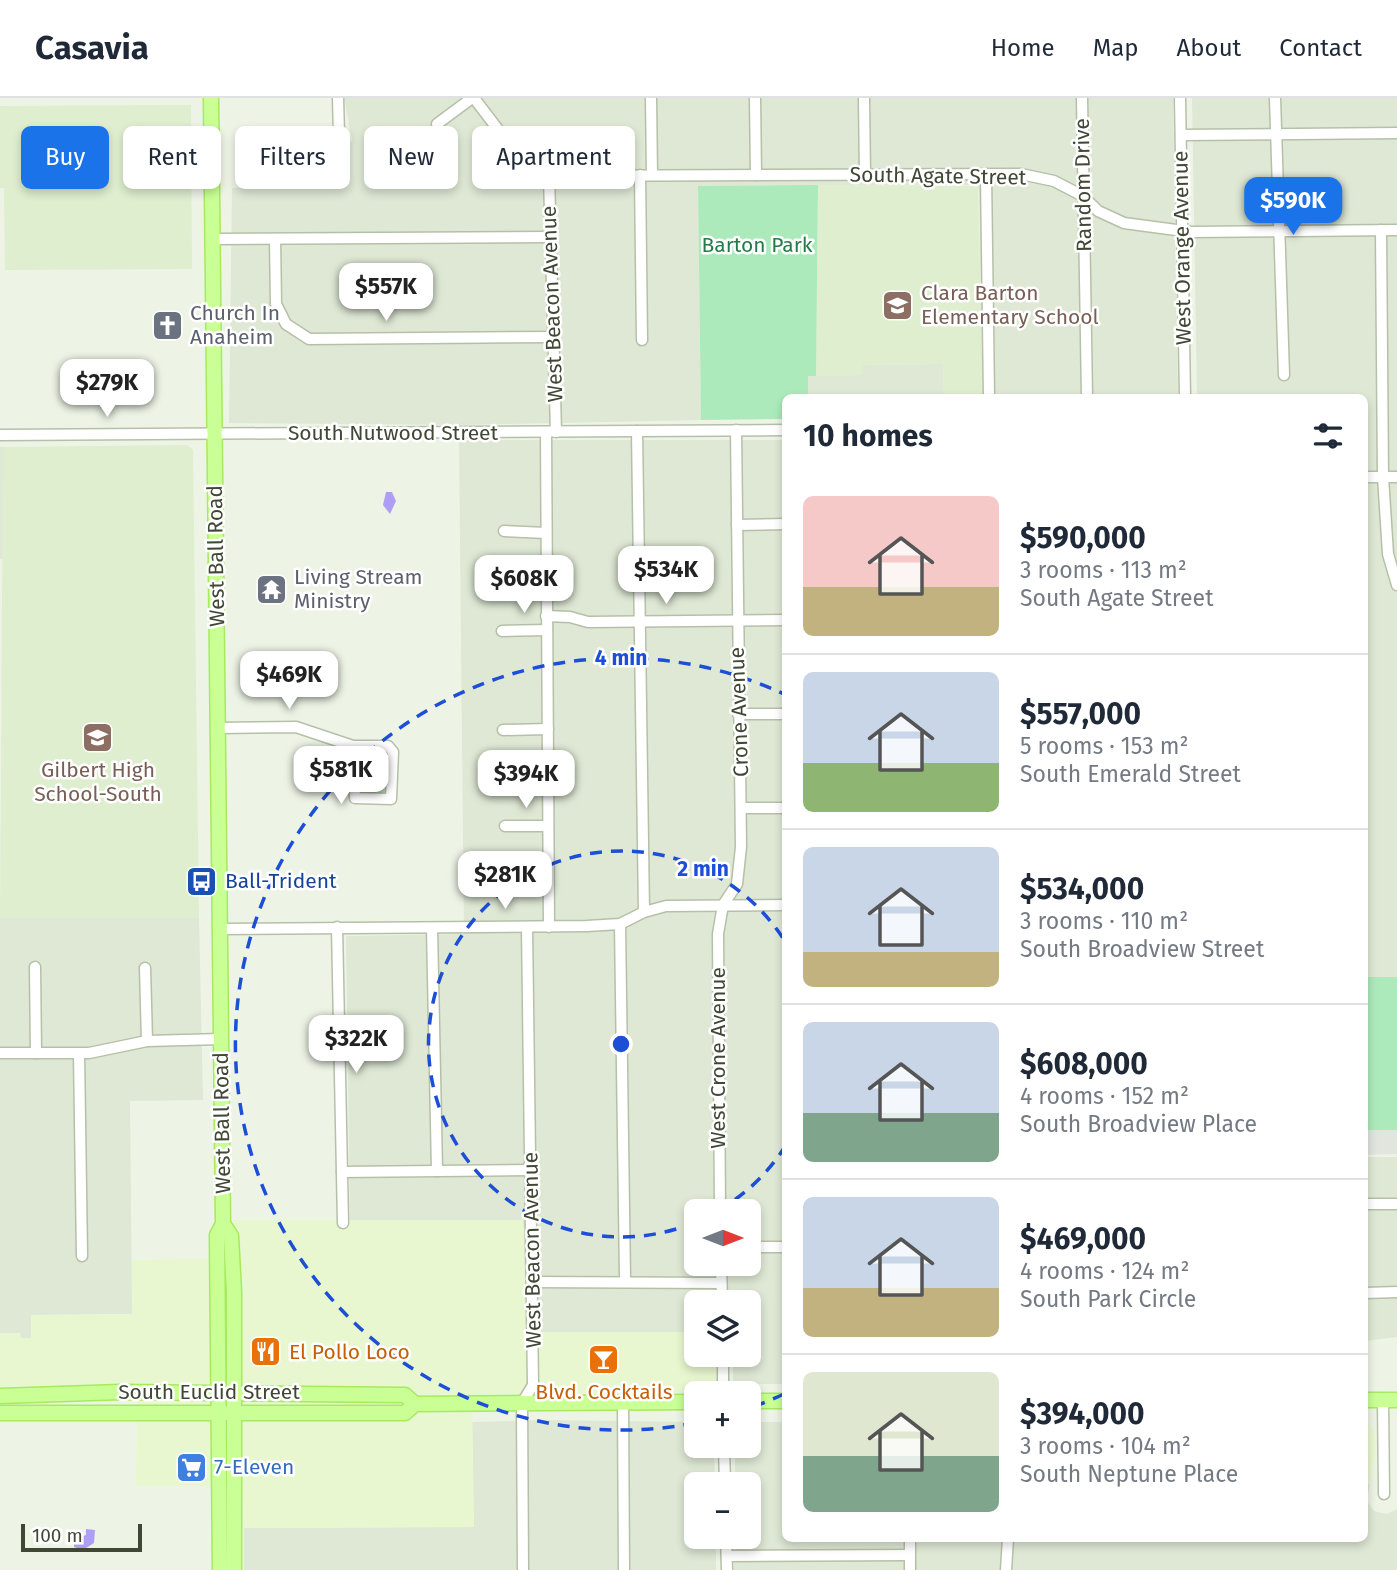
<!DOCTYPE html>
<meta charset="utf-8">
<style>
body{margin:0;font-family:"Fira Sans",sans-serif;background:#f6f6f7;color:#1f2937;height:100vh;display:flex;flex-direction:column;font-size:26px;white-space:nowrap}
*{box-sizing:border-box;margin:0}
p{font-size:23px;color:#747a83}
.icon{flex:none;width:38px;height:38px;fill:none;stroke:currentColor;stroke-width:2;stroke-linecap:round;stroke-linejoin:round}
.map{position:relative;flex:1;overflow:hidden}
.sheet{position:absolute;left:782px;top:296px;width:586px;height:1148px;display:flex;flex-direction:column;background:#fff;border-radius:10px;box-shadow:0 4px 10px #0003}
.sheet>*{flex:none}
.banner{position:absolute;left:21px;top:28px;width:656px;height:63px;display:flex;gap:14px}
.needle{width:46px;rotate:90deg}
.fabs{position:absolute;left:684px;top:1101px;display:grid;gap:14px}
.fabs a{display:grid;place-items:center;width:77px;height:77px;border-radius:10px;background:#fff;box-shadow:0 4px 10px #0003;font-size:35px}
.scale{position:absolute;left:21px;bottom:18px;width:121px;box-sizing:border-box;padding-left:7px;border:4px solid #404735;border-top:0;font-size:19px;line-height:24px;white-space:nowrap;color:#404735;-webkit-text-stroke:5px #fff;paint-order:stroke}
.price{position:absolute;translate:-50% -60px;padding:0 16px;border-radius:14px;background:#fff;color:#222;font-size:23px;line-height:46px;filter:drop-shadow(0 2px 4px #0008)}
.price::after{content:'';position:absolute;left:50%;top:42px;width:21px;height:16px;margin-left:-10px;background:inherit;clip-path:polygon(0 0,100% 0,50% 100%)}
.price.current{background:#1a73e8;color:#fff}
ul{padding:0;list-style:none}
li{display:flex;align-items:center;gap:21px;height:175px;padding:0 21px}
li+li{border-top:2px solid #e0e1e3}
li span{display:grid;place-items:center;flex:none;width:196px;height:140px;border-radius:10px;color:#555}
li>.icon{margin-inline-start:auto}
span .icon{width:84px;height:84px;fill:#fffc;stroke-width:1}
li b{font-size:30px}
h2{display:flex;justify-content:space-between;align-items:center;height:84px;padding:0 21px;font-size:30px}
.chip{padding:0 24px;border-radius:10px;background:#fff;box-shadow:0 4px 10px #0003;font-size:24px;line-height:63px}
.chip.current{background:#1a73e8;color:#fff}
header{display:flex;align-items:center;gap:42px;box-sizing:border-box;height:98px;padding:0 35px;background:#fff;border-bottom:2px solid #e0e1e3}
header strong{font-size:33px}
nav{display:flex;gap:38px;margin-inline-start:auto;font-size:24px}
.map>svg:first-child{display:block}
.residential{fill:#dee8d4;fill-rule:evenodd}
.commercial{fill:#e9f7d0}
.education{fill:#deeecf}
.green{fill:#aceabb}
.parking{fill:#e2e4de}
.water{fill:#af9ff4}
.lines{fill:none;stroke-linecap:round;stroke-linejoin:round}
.minor-casing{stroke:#b6c0a8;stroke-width:13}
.major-casing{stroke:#a6ea5e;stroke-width:17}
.minor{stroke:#fff;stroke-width:10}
.major{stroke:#c9ff94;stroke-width:14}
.ring{fill:none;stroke:#1d4ed8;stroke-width:3.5;stroke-dasharray:12 9}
.labels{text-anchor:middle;stroke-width:5;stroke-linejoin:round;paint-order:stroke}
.street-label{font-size:21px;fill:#404735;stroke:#fff}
.park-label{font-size:21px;fill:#257c48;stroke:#fff}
.education-label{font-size:21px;fill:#785e54;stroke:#fff;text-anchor:start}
.worship-label{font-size:21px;fill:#5b616d;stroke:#fff;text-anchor:start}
.transit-label{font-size:21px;fill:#164399;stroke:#fff;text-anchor:start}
.food-label{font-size:21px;fill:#c56008;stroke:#fff;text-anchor:start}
.shop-label{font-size:21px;fill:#366cbe;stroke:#fff;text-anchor:start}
.centre{fill:#1d4ed8;stroke:#fff;stroke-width:3.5}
.ring-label{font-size:21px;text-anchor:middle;font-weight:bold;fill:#1d4ed8;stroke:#fff;stroke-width:5;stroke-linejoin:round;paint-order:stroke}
</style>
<header>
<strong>Casavia</strong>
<nav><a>Home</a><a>Map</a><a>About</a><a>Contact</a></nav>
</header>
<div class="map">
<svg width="1397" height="1472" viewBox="0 0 1397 1472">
<rect width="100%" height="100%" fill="#edf4e6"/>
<g class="residential">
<path d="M 344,0 L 1173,0 L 1178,299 L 983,299 L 979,92 L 976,87 L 698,88 L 701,322 L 459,327 L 229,325 L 232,90 L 337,89 L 337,55 L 352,42 Z"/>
<path d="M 1192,0 L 1397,0 L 1397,879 L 1365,879 L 1365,299 L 1197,299 Z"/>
<path d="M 943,266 L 944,299 L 808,299 L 808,278 L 862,277 L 862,267 Z"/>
<path d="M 459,342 L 786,342 L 786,1286 L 733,1286 L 733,1257 L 749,1256 L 749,1204 L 696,1204 L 696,1234 L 527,1235 L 523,1122 L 350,1122 L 346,838 L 464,836 ZM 696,1113 L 749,1113 L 749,1166 L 696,1166 Z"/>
<path d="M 0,349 L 3,349 L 4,461 L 0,461 Z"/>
<path d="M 0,820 L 199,820 L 203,1002 L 130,1003 L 132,1216 L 32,1217 L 31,1240 L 20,1240 L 20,1235 L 0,1235 Z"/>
<path d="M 1365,1059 L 1397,1059 L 1397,1239 L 1365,1243 Z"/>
<path d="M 540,1322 L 696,1324 L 696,1348 L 714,1348 L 715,1386 L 696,1386 L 696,1438 L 716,1439 L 716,1472 L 244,1472 L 244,1430 L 474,1429 L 472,1324 Z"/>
<path d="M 749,1324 L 786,1324 L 786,1440 L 1365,1440 L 1365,1388 L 1370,1385 L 1367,1403 L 1374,1413 L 1387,1416 L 1397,1411 L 1397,1472 L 734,1472 L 735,1439 L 749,1438 L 749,1386 L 735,1386 L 735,1348 L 749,1348 Z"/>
</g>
<g class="commercial">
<path d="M 231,1122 L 523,1122 L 527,1234 L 696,1234 L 696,1256 L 716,1257 L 716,1294 L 472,1297 L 474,1429 L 244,1430 L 243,1400 L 205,1388 L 136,1388 L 137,1299 L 0,1300 L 0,1235 L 20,1235 L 21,1240 L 31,1240 L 31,1217 L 132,1216 L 132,1162 L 231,1160 Z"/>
<path d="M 1365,1322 L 1374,1332 L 1376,1351 L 1370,1385 L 1365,1388 Z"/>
</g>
<g class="education">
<path d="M 191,7 L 192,171 L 5,172 L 4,90 L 0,90 L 0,8 Z"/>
<path d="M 818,87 L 978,88 L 983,299 L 944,299 L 943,266 L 863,267 L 862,277 L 816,278 Z"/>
<path d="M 187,347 L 193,352 L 199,820 L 0,820 L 3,349 Z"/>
</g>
<g class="green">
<path d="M 818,87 L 816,278 L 808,278 L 808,299 L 786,299 L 786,321 L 701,322 L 698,88 Z"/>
<path d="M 367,654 L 386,657 L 385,694 L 366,696 L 361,692 L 360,660 Z"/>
<rect x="1365" y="879" width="32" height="153"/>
</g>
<path class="parking" d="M 1365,1032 L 1397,1032 L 1397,1056 L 1365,1057 Z"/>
<g class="water">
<path d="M 386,394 L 392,394 L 396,403 L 390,416 L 383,407 Z"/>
<path d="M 86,1431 L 95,1432 L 94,1445 L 83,1452 L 74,1449 L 74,1441 L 86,1437 Z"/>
</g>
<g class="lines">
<defs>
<g id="minor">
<path d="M 338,0 L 339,36"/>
<path d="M 474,0 L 506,42 L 549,78"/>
<path d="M 651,0 L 652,77"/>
<path d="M 755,0 L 756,77"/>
<path d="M 864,0 L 865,77"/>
<path d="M 1082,0 L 1087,299"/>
<path d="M 1180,0 L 1185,299"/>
<path d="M 1275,0 L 1284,277"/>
<path d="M 437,26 L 472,0"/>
<path d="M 1181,37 L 1397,35"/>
<path d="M 986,76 L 989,299"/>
<path d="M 640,77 L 642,242"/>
<path d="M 549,78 L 1021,76 L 1054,83 L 1083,98 L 1098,113 L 1124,125 L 1191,134 L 1397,132"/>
<path d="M 549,78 L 556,334"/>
<path d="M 1381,132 L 1383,379 L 1388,456 L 1397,487"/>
<path d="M 213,141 L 550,139"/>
<path d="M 275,141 L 276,206 L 286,226 L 309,241 L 553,239"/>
<path d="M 637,333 L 644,814"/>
<path d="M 546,334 L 549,829"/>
<path d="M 0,337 L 786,332"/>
<path d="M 1365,379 L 1397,379"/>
<path d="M 737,427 L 786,426"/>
<path d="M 504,433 L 546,435"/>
<path d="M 546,518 L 570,519 L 588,524 L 786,522"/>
<path d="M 502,533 L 547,532"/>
<path d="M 738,616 L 786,616"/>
<path d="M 218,630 L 296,629 L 353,648 L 388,648 L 393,654 L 391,701 L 355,700 L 353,648"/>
<path d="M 503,632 L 548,631"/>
<path d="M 741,710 L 786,710"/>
<path d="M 505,728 L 548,728"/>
<path d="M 620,826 L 625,1182"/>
<path d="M 337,829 L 343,1125"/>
<path d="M 432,830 L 437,1073"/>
<path d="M 220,831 L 587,828 L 620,826 L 644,814 L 666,808 L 786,807"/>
<path d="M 35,869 L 36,955"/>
<path d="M 145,870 L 147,943"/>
<path d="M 0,955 L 89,955 L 147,943 L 221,941"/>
<path d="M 79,956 L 82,1158"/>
<path d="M 342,1074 L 531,1072"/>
<path d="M 1365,1106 L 1397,1106"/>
<path d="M 720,1113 L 718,836 L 723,807 L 737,786 L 741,749 L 736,332"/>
<path d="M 749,1149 L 786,1149"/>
<path d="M 721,1166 L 722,1204"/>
<path d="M 532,1184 L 721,1185"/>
<path d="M 1365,1195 L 1397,1194"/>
<path d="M 723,1256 L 723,1295"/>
<path d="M 1383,1302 L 1384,1396"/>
<path d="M 623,1304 L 624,1472"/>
<path d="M 724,1348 L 725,1386"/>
<path d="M 726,1438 L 727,1472"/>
<path d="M 727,1458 L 909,1457"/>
<path d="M 523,1472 L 522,1305 L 533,1287 L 527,829"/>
<path d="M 910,1472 L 910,1440"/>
<path d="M 1006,1472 L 1008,1440"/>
</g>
<g id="major">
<path d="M 211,0 L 223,1126 L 217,1137 L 220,1472"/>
<path d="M 223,1126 L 231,1138 L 234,1194 L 234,1472"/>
<path d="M 0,1298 L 121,1294 L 405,1297 L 415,1306"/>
<path d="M 1365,1302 L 1397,1302"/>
<path d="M 749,1303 L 786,1303"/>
<path d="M 0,1315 L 405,1315 L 415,1306 L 696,1304"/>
</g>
</defs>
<use href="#minor" class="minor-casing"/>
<use href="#major" class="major-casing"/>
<use href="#minor" class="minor"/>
<use href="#major" class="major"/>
</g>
<g class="ring">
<path d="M786 1047A193 193 0 0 1 719 1112M696 1124A193 193 0 1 1 786 845"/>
<path d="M784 1296A386 386 0 0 1 750 1310M695 1325A386 386 0 1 1 784 596"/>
</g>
<defs>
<symbol id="school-square" viewBox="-11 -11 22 22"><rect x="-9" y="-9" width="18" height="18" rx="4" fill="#8d6e63" stroke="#fff"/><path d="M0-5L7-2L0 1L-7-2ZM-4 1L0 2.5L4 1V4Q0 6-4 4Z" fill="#fff"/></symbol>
<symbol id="church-square" viewBox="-11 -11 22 22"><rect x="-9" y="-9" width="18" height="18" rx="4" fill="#6b7280" stroke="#fff"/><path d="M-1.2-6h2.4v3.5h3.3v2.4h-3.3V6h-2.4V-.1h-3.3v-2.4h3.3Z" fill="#fff"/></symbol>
<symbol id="temple-square" viewBox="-11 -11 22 22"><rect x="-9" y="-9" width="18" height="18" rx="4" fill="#6b7280" stroke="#fff"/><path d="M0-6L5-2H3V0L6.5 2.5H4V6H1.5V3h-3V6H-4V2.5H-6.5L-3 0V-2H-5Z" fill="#fff"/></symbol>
<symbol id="bus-square" viewBox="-11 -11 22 22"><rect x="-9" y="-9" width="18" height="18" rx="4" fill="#1a4fb4" stroke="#fff"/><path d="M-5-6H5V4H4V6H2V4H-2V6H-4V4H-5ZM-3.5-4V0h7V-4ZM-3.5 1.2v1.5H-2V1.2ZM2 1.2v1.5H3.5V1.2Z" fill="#fff"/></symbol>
<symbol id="restaurant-square" viewBox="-11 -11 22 22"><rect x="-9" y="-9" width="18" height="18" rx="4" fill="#e8710a" stroke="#fff"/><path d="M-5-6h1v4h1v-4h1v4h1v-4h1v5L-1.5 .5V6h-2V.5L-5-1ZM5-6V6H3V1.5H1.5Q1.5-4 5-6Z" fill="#fff"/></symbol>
<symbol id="bar-square" viewBox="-11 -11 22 22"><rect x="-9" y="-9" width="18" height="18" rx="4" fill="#e8710a" stroke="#fff"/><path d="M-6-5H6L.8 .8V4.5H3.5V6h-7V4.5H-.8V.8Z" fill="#fff"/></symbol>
<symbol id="supermarket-square" viewBox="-11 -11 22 22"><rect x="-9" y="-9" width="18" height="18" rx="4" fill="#3f7fe0" stroke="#fff"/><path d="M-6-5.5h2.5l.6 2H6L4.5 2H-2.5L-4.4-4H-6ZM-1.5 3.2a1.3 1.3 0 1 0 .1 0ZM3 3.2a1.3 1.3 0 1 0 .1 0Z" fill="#fff"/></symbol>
</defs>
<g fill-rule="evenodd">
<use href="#school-square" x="880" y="190" width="35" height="35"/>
<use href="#church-square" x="150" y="210" width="35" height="35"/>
<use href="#temple-square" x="254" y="474" width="35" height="35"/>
<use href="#school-square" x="80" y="622" width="35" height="35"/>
<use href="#bus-square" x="184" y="766" width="35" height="35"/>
<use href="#restaurant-square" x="248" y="1236" width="35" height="35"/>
<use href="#bar-square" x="586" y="1244" width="35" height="35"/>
<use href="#supermarket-square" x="174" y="1352" width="35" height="35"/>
</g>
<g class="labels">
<g class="street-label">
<text transform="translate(938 78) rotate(1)" y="7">South Agate Street</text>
<text transform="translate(1083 87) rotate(-91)" y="7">Random Drive</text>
<text transform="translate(1182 150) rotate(-91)" y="7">West Orange Avenue</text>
<text transform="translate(552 206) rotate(-92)" y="7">West Beacon Avenue</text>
<text x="393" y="342">South Nutwood Street</text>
<text transform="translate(216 458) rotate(-91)" y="7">West Ball Road</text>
<text transform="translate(739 614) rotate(-92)" y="7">Crone Avenue</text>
<text transform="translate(718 960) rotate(-90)" y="7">West Crone Avenue</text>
<text transform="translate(222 1025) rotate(-91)" y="7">West Ball Road</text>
<text transform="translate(532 1152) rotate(-91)" y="7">West Beacon Avenue</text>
<text x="209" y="1301">South Euclid Street</text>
</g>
<g class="park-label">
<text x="757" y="154">Barton Park</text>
</g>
<g class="education-label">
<text x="921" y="202">Clara Barton<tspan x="921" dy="24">Elementary School</tspan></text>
<text x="98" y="679" text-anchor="middle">Gilbert High<tspan x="98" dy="24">School-South</tspan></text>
</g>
<g class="worship-label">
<text x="190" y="222">Church In<tspan x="190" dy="24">Anaheim</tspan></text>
<text x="294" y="486">Living Stream<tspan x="294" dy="24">Ministry</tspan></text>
</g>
<g class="transit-label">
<text x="225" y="790">Ball-Trident</text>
</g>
<g class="food-label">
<text x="289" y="1261">El Pollo Loco</text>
<text x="604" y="1301" text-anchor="middle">Blvd. Cocktails</text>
</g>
<g class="shop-label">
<text x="214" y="1376">7-Eleven</text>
</g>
</g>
<circle cx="621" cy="946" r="10" class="centre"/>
<g class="ring-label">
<text x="621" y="567">4 min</text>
<text x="703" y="778">2 min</text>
</g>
</svg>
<div class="fabs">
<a><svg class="needle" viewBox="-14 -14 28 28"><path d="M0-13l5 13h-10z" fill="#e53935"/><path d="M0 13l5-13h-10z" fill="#747a83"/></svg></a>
<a><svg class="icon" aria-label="layers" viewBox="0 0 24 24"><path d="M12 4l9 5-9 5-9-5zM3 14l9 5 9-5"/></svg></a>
<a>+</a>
<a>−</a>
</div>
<div class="scale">100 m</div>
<b class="price current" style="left:1293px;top:139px">$590K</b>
<b class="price" style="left:386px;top:225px">$557K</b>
<b class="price" style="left:107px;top:321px">$279K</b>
<b class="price" style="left:666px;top:508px">$534K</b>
<b class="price" style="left:524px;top:517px">$608K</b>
<b class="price" style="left:289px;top:613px">$469K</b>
<b class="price" style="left:341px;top:708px">$581K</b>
<b class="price" style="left:526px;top:712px">$394K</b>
<b class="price" style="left:505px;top:813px">$281K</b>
<b class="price" style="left:356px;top:977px">$322K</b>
<div class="banner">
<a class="chip current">Buy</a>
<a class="chip">Rent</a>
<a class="chip">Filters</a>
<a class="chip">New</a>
<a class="chip">Apartment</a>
</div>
<section class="sheet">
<h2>10 homes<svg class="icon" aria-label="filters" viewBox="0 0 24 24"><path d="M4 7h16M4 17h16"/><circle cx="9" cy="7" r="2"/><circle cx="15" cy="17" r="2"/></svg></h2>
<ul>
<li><span style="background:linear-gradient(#f6c9c9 65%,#c2b280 0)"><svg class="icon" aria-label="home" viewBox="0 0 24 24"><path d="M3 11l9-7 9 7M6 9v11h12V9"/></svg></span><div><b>$590,000</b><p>3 rooms · 113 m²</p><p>South Agate Street</p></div></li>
<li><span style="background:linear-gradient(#c9d6e8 65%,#8fb573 0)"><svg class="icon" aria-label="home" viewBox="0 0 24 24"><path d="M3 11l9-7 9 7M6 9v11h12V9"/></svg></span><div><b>$557,000</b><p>5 rooms · 153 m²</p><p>South Emerald Street</p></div></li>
<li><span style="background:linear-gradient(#c9d6e8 75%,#c2b280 0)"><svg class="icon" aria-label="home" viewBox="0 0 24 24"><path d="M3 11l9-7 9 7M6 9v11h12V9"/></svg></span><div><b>$534,000</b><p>3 rooms · 110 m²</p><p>South Broadview Street</p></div></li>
<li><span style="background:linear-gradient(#c9d6e8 65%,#7fa58c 0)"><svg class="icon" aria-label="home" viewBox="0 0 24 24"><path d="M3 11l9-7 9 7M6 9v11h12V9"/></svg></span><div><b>$608,000</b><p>4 rooms · 152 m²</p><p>South Broadview Place</p></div></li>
<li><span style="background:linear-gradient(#c9d6e8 65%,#c2b280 0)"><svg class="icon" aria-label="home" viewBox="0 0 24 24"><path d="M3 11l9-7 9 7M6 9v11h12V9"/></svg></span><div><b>$469,000</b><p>4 rooms · 124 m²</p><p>South Park Circle</p></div></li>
<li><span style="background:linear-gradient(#dfe7d0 60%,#7fa58c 0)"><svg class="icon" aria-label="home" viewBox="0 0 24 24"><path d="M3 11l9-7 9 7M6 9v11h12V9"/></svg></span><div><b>$394,000</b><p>3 rooms · 104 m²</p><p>South Neptune Place</p></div></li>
</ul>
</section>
</div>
